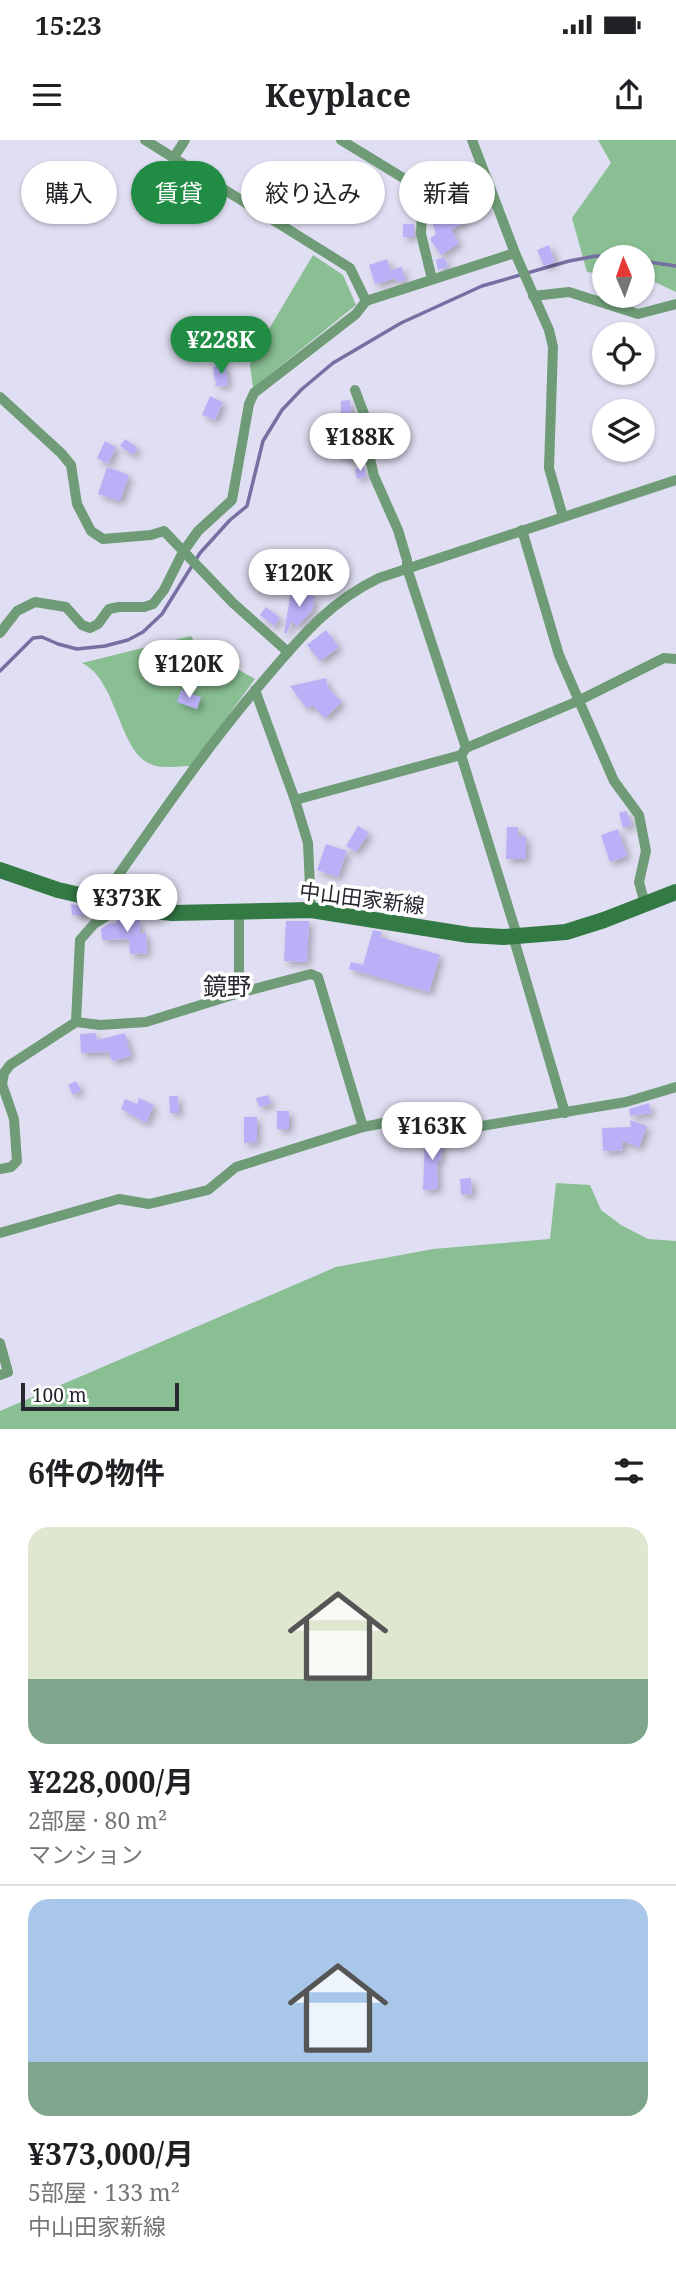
<!DOCTYPE html>
<html lang="ja">
<meta charset="utf-8">
<style>
body{margin:0;font-family:"Noto Serif","Noto Sans JP",serif;background:#f2f2f2;color:#202124;height:100vh;display:flex;flex-direction:column;font-size:26px;white-space:nowrap}
*{box-sizing:border-box;margin:0}
p{font-size:23px;color:#757577}
.icon{flex:none;width:38px;height:38px;fill:none;stroke:currentColor;stroke-width:2;stroke-linecap:round;stroke-linejoin:round}
.map{position:relative;height:1289px;overflow:hidden}
.panel{display:flex;flex-direction:column;background:#fff;flex:1}
.panel>*{flex:none}
.guide{position:absolute;left:21px;top:21px;width:635px;height:63px;display:flex;gap:14px}
.needle{width:46px;rotate:358deg}
.tools{position:absolute;left:592px;top:105px;display:grid;gap:14px}
.tools a{display:grid;place-items:center;width:63px;height:63px;border-radius:50%;background:#fff;box-shadow:0 2px 5px #0004;font-size:35px}
.scale{position:absolute;left:21px;bottom:18px;width:158px;box-sizing:border-box;padding-left:7px;border:4px solid #28272f;border-top:0;font-size:19px;line-height:24px;white-space:nowrap;color:#28272f;-webkit-text-stroke:5px #fff;paint-order:stroke}
.price{position:absolute;translate:-50% -60px;padding:0 16px;border-radius:24px;background:#fff;color:#222;font-size:23px;line-height:46px;filter:drop-shadow(0 2px 4px #0008)}
.price::after{content:'';position:absolute;left:50%;top:42px;width:21px;height:16px;margin-left:-10px;background:inherit;clip-path:polygon(0 0,100% 0,50% 100%)}
.price.active{background:#218d44;color:#fff}
ul{padding:0;list-style:none}
li{display:grid;align-content:center;gap:14px;height:371px;padding:0 28px}
li+li{border-top:2px solid #e0e0e0}
li span{display:grid;place-items:center;height:217px;border-radius:21px;color:#555}
li>.icon{margin-inline-start:auto}
span .icon{width:126px;height:126px;fill:#fffc;stroke-width:1}
li b{font-size:30px}
h2{display:flex;justify-content:space-between;align-items:center;height:84px;padding:0 28px;font-size:30px}
.pill{padding:0 24px;border-radius:32px;background:#fff;box-shadow:0 2px 5px #0004;font-size:24px;line-height:63px}
.pill.active{background:#218d44;color:#fff}
.status{display:flex;justify-content:space-between;align-items:center;height:49px;padding:0 35px;background:#fff;direction:ltr}
.status svg{height:19px;fill:currentColor}
header{display:flex;justify-content:space-between;align-items:center;height:91px;padding:0 28px;background:#fff;font-size:32px;font-weight:700}
.map>svg:first-child{display:block}
.green{fill:#89bf93}
.lines{fill:none;stroke-linecap:round;stroke-linejoin:round}
.stream{stroke:#776fa2;stroke-width:3.5}
.building{fill:#bab0f7;filter:url(#shadow)}
.street{stroke:#6f9c77;stroke-width:10}
.secondary{stroke:#327944;stroke-width:16}
.labels{text-anchor:middle;stroke-width:7;stroke-linejoin:round;paint-order:stroke}
.street-label{font-size:21px;fill:#28272f;stroke:#fff}
.quarter-label{font-size:24px;fill:#28272f;stroke:#fff}
</style>
<div class="status"><b>15:23</b><svg viewBox="0 0 49 12"><path d="M0 12V9h3v3zM5 12V6h3v6zM10 12V3h3v9zM15 12V0h3v12zM26 1h20v11H26zM47 4h2v5h-2z"/></svg></div>
<header><svg class="icon" aria-label="menu" viewBox="0 0 24 24"><path d="M4 6h16M4 12h16M4 18h16"/></svg>Keyplace<svg class="icon" aria-label="share" viewBox="0 0 24 24"><path d="M12 15V3M7 8l5-5 5 5M5 13v7h14v-7"/></svg></header>
<div class="map">
<svg width="676" height="1289" viewBox="0 0 676 1289">
<defs>
<filter id="shadow"><feDropShadow dx="4" dy="4" stdDeviation="3.5" flood-color="#0004"/></filter>
</defs>
<rect width="100%" height="100%" fill="#e0def2"/>
<g class="green">
<path d="M 598,0 L 676,0 L 676,152 L 642,136 L 642,117 L 604,117 L 604,134 L 587,132 L 572,78 L 611,23 Z"/>
<path d="M 313,115 L 343,135 L 356,165 L 253,248 L 250,225 L 253,216 Z"/>
<path d="M 191,496 L 198,507 L 255,539 L 191,626 C 180,626 164,629 153,625 C 119,615 118,540 82,523 Z"/>
<path d="M 556,1043 L 590,1045 L 601,1070 L 621,1085 L 648,1099 L 676,1101 L 676,1289 L 0,1289 L 0,1271 L 336,1127 L 433,1109 L 550,1099 Z"/>
</g>
<g class="lines">
<g class="stream">
<path d="M 642,121 L 676,126"/>
<path d="M 0,531 L 33,498 L 42,497 L 58,504 L 77,509 L 105,506 L 128,500 L 143,492 L 162,474 L 200,413 L 230,380 L 247,366 L 263,301 L 282,270 L 302,249 L 333,223 L 401,183 L 482,146 L 569,121 L 596,116 L 626,117"/>
</g>
</g>
<g class="building">
<path d="M 459,23 L 466,39 L 457,43 L 464,60 L 482,50 L 489,68 L 451,90 L 459,103 L 441,115 L 430,99 L 436,94 L 430,75 L 451,67 L 441,45 L 434,55 L 428,47 L 437,36 L 436,33 Z"/>
<rect x="403" y="84" width="11" height="13"/>
<path d="M 549,105 L 555,122 L 544,126 L 537,110 Z"/>
<path d="M 444,117 L 448,126 L 438,130 L 436,120 Z"/>
<path d="M 387,119 L 390,130 L 402,127 L 405,140 L 397,142 L 396,138 L 375,144 L 369,125 Z"/>
<path d="M 226,225 L 228,245 L 215,246 L 217,241 L 215,241 L 213,227 Z"/>
<path d="M 210,256 L 223,262 L 215,280 L 202,275 Z"/>
<path d="M 350,260 L 353,287 L 359,289 L 360,308 L 357,320 L 337,316 L 345,281 L 341,281 L 341,261 Z"/>
<path d="M 125,299 L 138,308 L 133,315 L 120,306 Z"/>
<path d="M 105,301 L 116,307 L 108,324 L 97,318 Z"/>
<path d="M 107,327 L 129,335 L 120,361 L 98,354 Z"/>
<path d="M 364,327 L 366,337 L 357,339 L 355,329 Z"/>
<path d="M 291,452 L 315,456 L 312,471 L 297,486 L 292,481 L 286,494 L 284,493 Z"/>
<path d="M 266,467 L 280,478 L 274,486 L 260,475 Z"/>
<path d="M 326,490 L 339,507 L 320,521 L 307,505 Z"/>
<path d="M 326,538 L 328,548 L 342,562 L 325,578 L 312,565 L 307,569 L 290,546 Z"/>
<path d="M 181,550 L 201,557 L 197,569 L 177,562 Z"/>
<path d="M 626,671 L 632,685 L 623,688 L 619,673 Z"/>
<path d="M 358,686 L 369,693 L 356,712 L 346,706 Z"/>
<path d="M 507,687 L 518,687 L 518,696 L 526,696 L 526,719 L 506,719 Z"/>
<path d="M 618,689 L 627,716 L 610,722 L 601,695 Z"/>
<path d="M 326,704 L 347,711 L 338,737 L 317,730 Z"/>
<path d="M 71,764 L 86,767 L 86,775 L 72,775 Z"/>
<path d="M 118,777 L 140,780 L 140,793 L 146,793 L 147,813 L 130,814 L 129,799 L 102,800 L 101,789 L 109,784 L 116,783 Z"/>
<path d="M 286,781 L 309,781 L 307,822 L 284,821 Z"/>
<path d="M 373,790 L 382,792 L 380,797 L 440,815 L 429,852 L 349,829 L 351,822 L 363,825 Z"/>
<path d="M 96,893 L 97,900 L 125,893 L 131,916 L 112,921 L 109,912 L 81,913 L 80,894 Z"/>
<path d="M 76,941 L 81,950 L 73,955 L 68,945 Z"/>
<path d="M 268,955 L 271,964 L 259,967 L 256,958 Z"/>
<path d="M 169,956 L 178,956 L 179,973 L 170,973 Z"/>
<path d="M 139,958 L 154,965 L 146,983 L 121,969 L 125,959 L 137,964 Z"/>
<path d="M 649,963 L 651,973 L 630,976 L 629,969 Z"/>
<rect x="277" y="971" width="12" height="18"/>
<path d="M 244,977 L 257,977 L 257,1002 L 244,1003 Z"/>
<path d="M 630,980 L 647,986 L 639,1007 L 622,1001 L 623,1010 L 603,1011 L 602,988 L 631,987 Z"/>
<path d="M 425,996 L 442,996 L 441,1021 L 437,1021 L 438,1049 L 423,1050 Z"/>
<path d="M 471,1038 L 472,1054 L 461,1055 L 460,1039 Z"/>
</g>
<g class="lines">
<g class="street">
<path d="M 145,0 L 350,128 L 366,161"/>
<path d="M 341,0 L 418,47 L 423,54 L 421,94 L 432,139"/>
<path d="M 472,0 L 515,113 L 549,190 L 553,207 L 549,328 L 563,377"/>
<path d="M 174,17 L 185,0"/>
<path d="M 533,156 L 569,152 L 638,174 L 676,164"/>
<path d="M 355,250 L 367,282 L 366,301 L 374,336 L 398,390 L 407,420 L 407,428 L 466,608"/>
<path d="M 0,257 L 61,313 L 71,325 L 77,364 L 91,391 L 103,399 L 151,395 L 164,391 L 233,463 L 288,512"/>
<path d="M 522,390 L 559,515 L 614,641 L 639,675 L 646,711 L 639,742 L 645,764"/>
<path d="M 0,493 L 17,471 L 35,462 L 66,467 L 82,485 L 90,488 L 98,484 L 109,469 L 119,467 L 144,467 L 153,464 L 164,450 L 183,412 L 198,391 L 232,360 L 249,264 L 254,253 L 356,174 L 366,161 L 515,113"/>
<path d="M 255,550 L 295,660 L 308,703 L 311,770"/>
<path d="M 461,615 L 515,789 L 513,796 L 565,973"/>
<path d="M 295,660 L 461,615 L 466,608 L 578,561 L 664,518 L 676,519"/>
<path d="M 239,853 L 311,834 L 318,837 L 363,987"/>
<path d="M 76,882 L 100,885 L 146,882 L 239,853 L 239,773"/>
<path d="M 0,1029 L 11,1027 L 17,1021 L 14,979 L 2,944 L 4,933 L 10,925 L 76,882 L 80,800 L 94,784 L 111,773 L 106,753 C 157,680 207,606 265,539 C 300,498 329,462 379,438 L 676,340"/>
<path d="M 0,1093 L 119,1059 L 149,1064 L 208,1050 L 236,1027 L 363,987 L 399,980 L 413,980 L 463,989 L 626,962 L 676,947"/>
<path d="M 0,1203 L 8,1232 L 0,1235"/>
</g>
<path class="secondary" d="M 0,730 L 58,750 L 145,770 L 172,773 L 311,770 L 469,795 L 504,797 L 566,792 L 604,780 L 676,752"/>
</g>
<g class="labels">
<g class="street-label">
<text transform="translate(362 759) rotate(7)" y="7">中山田家新線</text>
</g>
<g class="quarter-label">
<text x="227" y="855">鏡野</text>
</g>
</g>
</svg>
<div class="tools">
<a><svg class="needle" viewBox="-14 -14 28 28"><path d="M0-13l5 13h-10z" fill="#e53935"/><path d="M0 13l5-13h-10z" fill="#757577"/></svg></a>
<a><svg class="icon" aria-label="locate" viewBox="0 0 24 24"><circle cx="12" cy="12" r="6"/><path d="M12 2v4M12 18v4M2 12h4M18 12h4"/></svg></a>
<a><svg class="icon" aria-label="layers" viewBox="0 0 24 24"><path d="M12 4l9 5-9 5-9-5zM3 14l9 5 9-5"/></svg></a>
</div>
<div class="scale">100 m</div>
<b class="price active" style="left:221px;top:236px">¥228K</b>
<b class="price" style="left:360px;top:333px">¥188K</b>
<b class="price" style="left:299px;top:469px">¥120K</b>
<b class="price" style="left:189px;top:560px">¥120K</b>
<b class="price" style="left:127px;top:794px">¥373K</b>
<b class="price" style="left:432px;top:1022px">¥163K</b>
<div class="guide">
<a class="pill">購入</a>
<a class="pill active">賃貸</a>
<a class="pill">絞り込み</a>
<a class="pill">新着</a>
</div>
</div>
<section class="panel">
<h2>6件の物件<svg class="icon" aria-label="filters" viewBox="0 0 24 24"><path d="M4 7h16M4 17h16"/><circle cx="9" cy="7" r="2"/><circle cx="15" cy="17" r="2"/></svg></h2>
<ul>
<li><span style="background:linear-gradient(#dfe7d0 70%,#7fa58c 0)"><svg class="icon" aria-label="home" viewBox="0 0 24 24"><path d="M3 11l9-7 9 7M6 9v11h12V9"/></svg></span><div><b>¥228,000/月</b><p>2部屋 · 80 m²</p><p>マンション</p></div></li>
<li><span style="background:linear-gradient(#a9c7e8 75%,#7fa58c 0)"><svg class="icon" aria-label="home" viewBox="0 0 24 24"><path d="M3 11l9-7 9 7M6 9v11h12V9"/></svg></span><div><b>¥373,000/月</b><p>5部屋 · 133 m²</p><p>中山田家新線</p></div></li>
</ul>
</section>
